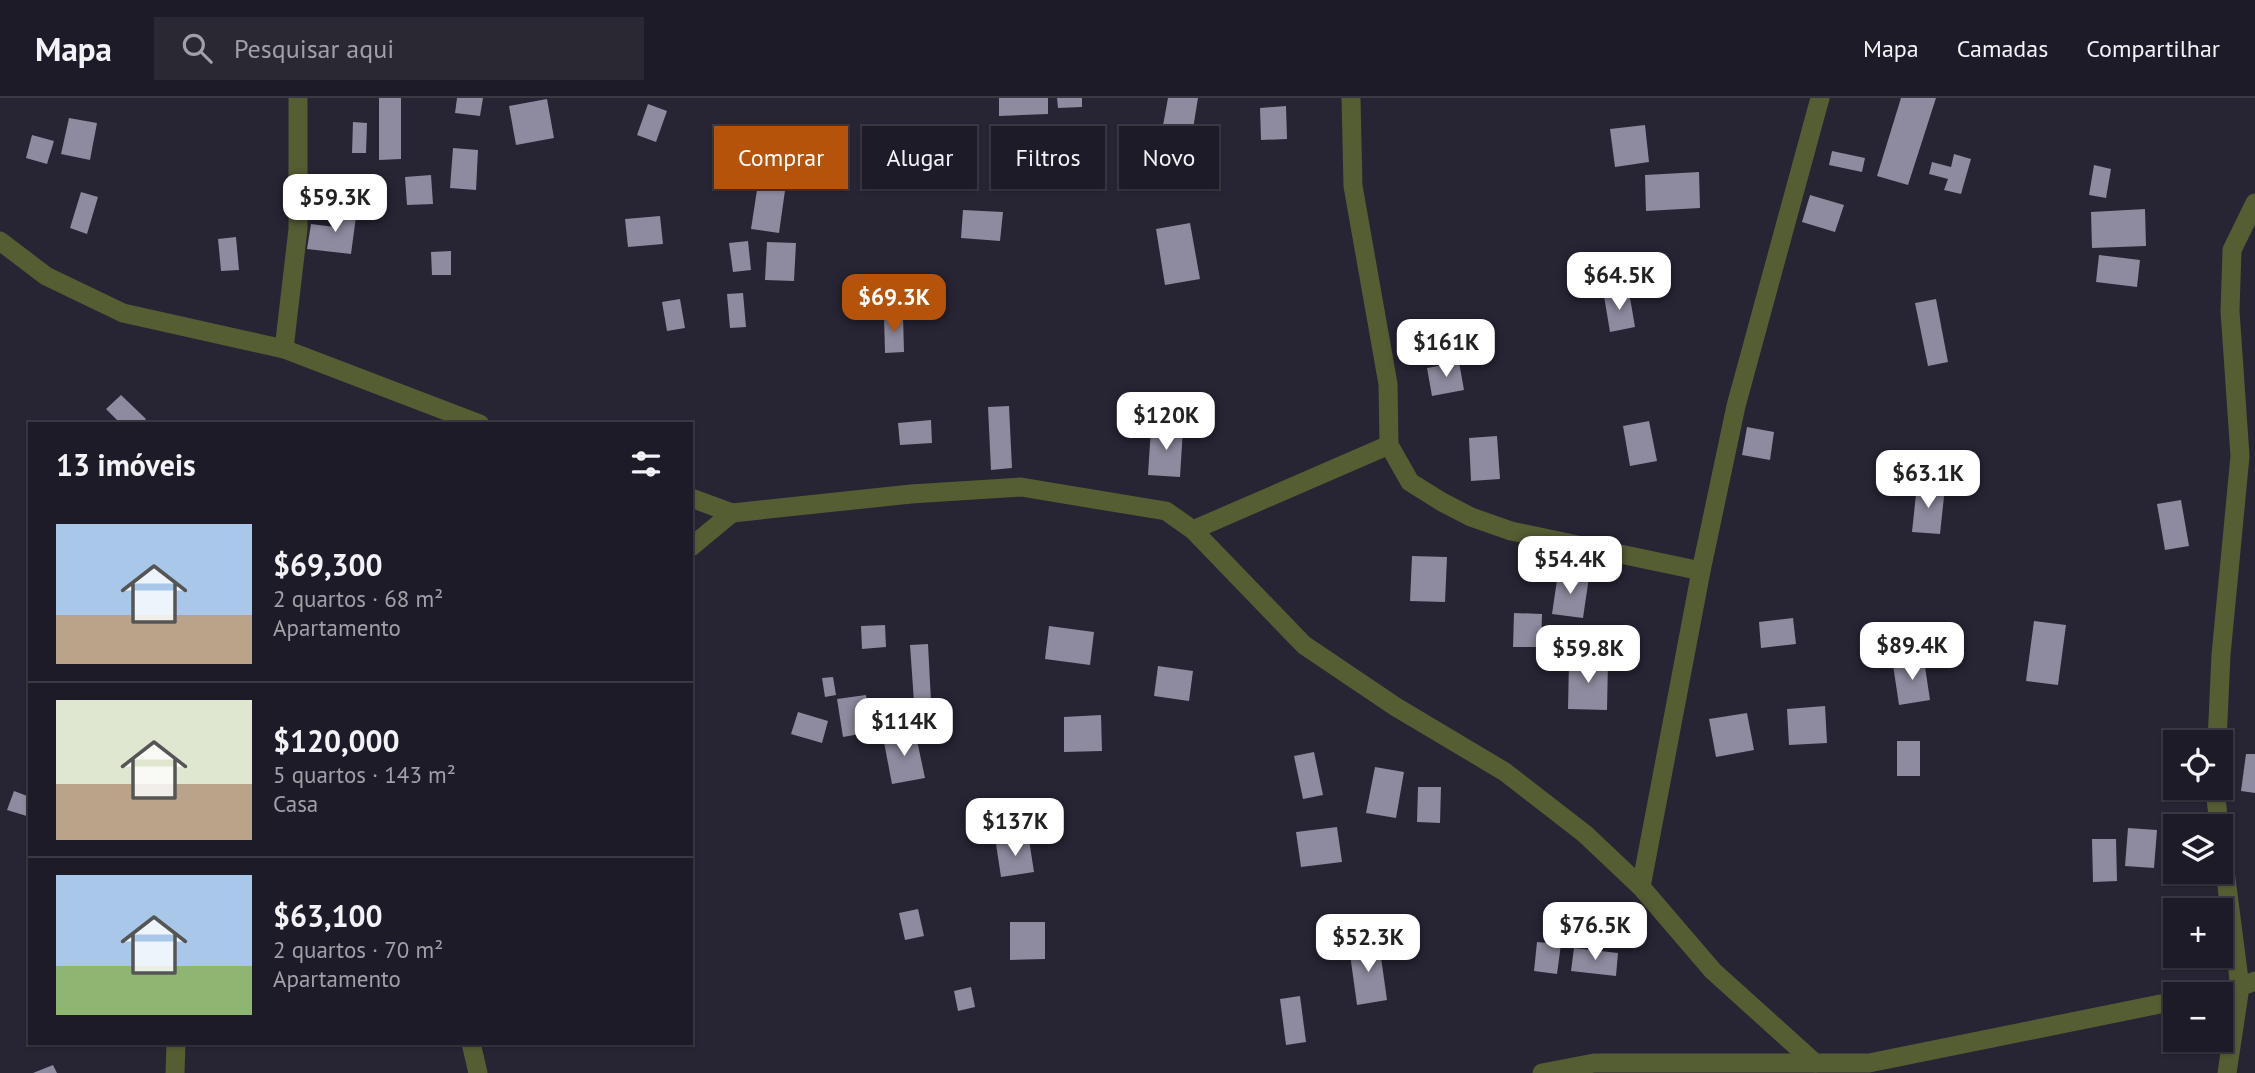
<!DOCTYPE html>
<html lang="pt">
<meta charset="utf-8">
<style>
body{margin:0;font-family:"PT Sans",sans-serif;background:#2a2833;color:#f1f3f6;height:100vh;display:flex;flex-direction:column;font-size:26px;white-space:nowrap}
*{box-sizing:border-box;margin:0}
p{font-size:23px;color:#a0a1a7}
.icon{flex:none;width:38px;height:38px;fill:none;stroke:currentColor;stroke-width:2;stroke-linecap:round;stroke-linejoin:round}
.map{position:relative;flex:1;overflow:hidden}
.side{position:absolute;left:28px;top:324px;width:665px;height:623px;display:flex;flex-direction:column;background:#1d1b27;border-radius:0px;box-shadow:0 2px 5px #0004,0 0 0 2px #3b3944}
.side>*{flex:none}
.banner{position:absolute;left:714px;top:28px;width:665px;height:63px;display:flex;gap:14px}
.tools{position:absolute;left:2163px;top:632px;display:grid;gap:14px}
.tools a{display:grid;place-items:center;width:70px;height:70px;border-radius:0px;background:#1d1b27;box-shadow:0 2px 5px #0004,0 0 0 2px #3b3944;font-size:35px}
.price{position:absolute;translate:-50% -60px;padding:0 16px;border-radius:14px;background:#fff;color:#222;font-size:23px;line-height:46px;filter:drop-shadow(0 2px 4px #0008)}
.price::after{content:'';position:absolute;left:50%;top:42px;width:21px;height:16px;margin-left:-10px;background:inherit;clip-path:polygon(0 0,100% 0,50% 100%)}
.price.selected{background:#b45309;color:#fff}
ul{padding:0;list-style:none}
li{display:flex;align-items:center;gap:21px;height:175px;padding:0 28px}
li+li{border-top:2px solid #3b3944}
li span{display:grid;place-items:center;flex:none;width:196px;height:140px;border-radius:0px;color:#555}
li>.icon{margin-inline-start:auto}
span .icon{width:84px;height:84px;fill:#fffc;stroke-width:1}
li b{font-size:30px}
h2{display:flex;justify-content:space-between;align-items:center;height:84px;padding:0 28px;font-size:30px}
.tag{padding:0 24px;border-radius:0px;background:#1d1b27;box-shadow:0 2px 5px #0004,0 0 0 2px #3b3944;font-size:24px;line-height:63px}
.tag.selected{background:#b45309;color:#fff}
header{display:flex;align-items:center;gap:42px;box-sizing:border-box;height:98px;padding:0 35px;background:#1d1b27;border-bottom:2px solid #3b3944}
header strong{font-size:33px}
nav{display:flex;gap:38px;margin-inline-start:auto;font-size:24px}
.search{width:490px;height:63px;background:#2a2833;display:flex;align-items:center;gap:18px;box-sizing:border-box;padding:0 24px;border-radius:0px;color:#a0a1a7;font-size:26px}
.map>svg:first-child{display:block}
.building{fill:#8e8a9f}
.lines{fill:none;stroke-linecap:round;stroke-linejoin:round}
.minor{stroke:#555d33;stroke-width:19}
</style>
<header>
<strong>Mapa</strong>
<div class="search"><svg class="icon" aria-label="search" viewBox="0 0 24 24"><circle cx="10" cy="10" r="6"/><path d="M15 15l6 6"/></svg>Pesquisar aqui</div>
<nav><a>Mapa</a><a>Camadas</a><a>Compartilhar</a></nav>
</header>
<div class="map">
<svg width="2255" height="975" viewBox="0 0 2255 975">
<rect width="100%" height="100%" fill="#272434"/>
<g class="building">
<path d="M 379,0 L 401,0 L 401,61 L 379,62 Z"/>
<path d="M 457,0 L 483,0 L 480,18 L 455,15 Z"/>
<path d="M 999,0 L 1048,0 L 1048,16 L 999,18 Z"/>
<path d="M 1057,0 L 1082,0 L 1082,9 L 1058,10 Z"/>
<path d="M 1168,0 L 1198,0 L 1192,37 L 1162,33 Z"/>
<path d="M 1901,0 L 1936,0 L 1908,87 L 1877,78 Z"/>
<path d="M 547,1 L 554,40 L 516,47 L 509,8 Z"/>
<path d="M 648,6 L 667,13 L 656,44 L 637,37 Z"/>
<path d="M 1286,8 L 1287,41 L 1261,42 L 1260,10 Z"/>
<path d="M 69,20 L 97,25 L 90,62 L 61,56 Z"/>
<path d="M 353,24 L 367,25 L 366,55 L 352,55 Z"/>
<path d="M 1645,27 L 1649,64 L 1615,69 L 1610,31 Z"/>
<path d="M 32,37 L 54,43 L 47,66 L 26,60 Z"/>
<path d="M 764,46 L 791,50 L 779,135 L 751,131 Z"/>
<path d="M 453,50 L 478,52 L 476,92 L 450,90 Z"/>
<path d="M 1832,53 L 1865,60 L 1862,74 L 1829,67 Z"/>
<path d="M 1954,56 L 1971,61 L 1961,96 L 1944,92 L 1948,81 L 1929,76 L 1932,64 L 1951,69 Z"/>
<path d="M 2094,67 L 2111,71 L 2106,100 L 2089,97 Z"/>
<path d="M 1699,74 L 1700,110 L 1646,113 L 1645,77 Z"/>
<path d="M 431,77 L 433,106 L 407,107 L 405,79 Z"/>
<path d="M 81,94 L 98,99 L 87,136 L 70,130 Z"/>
<path d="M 1810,97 L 1844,107 L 1835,134 L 1802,124 Z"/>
<path d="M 338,109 L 357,111 L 351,156 L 307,151 L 311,126 L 335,129 Z"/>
<path d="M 2145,111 L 2146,148 L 2092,150 L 2091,114 Z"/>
<path d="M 963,112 L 1003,114 L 1000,143 L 961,140 Z"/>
<path d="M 660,118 L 663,146 L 628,149 L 625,121 Z"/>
<path d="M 1190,125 L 1200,181 L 1165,187 L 1156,131 Z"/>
<path d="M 236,139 L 239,172 L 221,173 L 218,141 Z"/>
<path d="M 748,143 L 751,172 L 733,174 L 729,145 Z"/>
<path d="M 767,144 L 796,145 L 794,183 L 765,182 Z"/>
<path d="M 451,153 L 451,177 L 432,177 L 431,154 Z"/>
<path d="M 2099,157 L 2140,162 L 2137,189 L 2096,184 Z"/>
<path d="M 1629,194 L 1635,229 L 1610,234 L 1604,198 Z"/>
<path d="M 743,195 L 746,229 L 730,230 L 727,196 Z"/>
<path d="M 680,201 L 685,230 L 667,233 L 662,204 Z"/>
<path d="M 1936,201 L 1948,264 L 1928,268 L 1915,205 Z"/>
<path d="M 884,218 L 903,218 L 904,254 L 885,255 Z"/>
<path d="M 1459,264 L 1464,292 L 1432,298 L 1427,270 Z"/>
<path d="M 121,297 L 146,321 L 141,326 L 121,326 L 106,311 Z"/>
<path d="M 1009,308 L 1012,370 L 991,372 L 988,309 Z"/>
<path d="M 931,322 L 932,345 L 900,347 L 898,325 Z"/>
<path d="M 1649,323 L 1657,363 L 1630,368 L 1623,328 Z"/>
<path d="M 1747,329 L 1774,334 L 1770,362 L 1742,357 Z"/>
<path d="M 1151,330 L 1183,331 L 1180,379 L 1148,377 Z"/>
<path d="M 1497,338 L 1500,381 L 1471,383 L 1469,340 Z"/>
<path d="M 1917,387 L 1945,389 L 1940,436 L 1912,434 Z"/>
<path d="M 2181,402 L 2189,448 L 2165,452 L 2157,406 Z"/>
<path d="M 1412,458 L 1447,459 L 1445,504 L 1410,503 Z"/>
<path d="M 1558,475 L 1589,479 L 1583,520 L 1552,516 Z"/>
<path d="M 1514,515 L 1542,516 L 1541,549 L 1513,549 Z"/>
<path d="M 1793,520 L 1796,546 L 1761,550 L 1759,524 Z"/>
<path d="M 2034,523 L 2066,527 L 2058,587 L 2026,583 Z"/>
<path d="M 885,527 L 886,549 L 862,551 L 861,528 Z"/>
<path d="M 1049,528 L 1094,534 L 1090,567 L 1045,561 Z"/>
<path d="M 928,546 L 931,603 L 914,604 L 910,547 Z"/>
<path d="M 1924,562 L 1930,602 L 1899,607 L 1893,567 Z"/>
<path d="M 1569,563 L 1608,563 L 1607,612 L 1568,611 Z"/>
<path d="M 1158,568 L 1193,573 L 1189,603 L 1154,598 Z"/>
<path d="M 833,579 L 836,597 L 825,599 L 822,580 Z"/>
<path d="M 866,597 L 871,634 L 843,639 L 837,601 Z"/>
<path d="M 1825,608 L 1827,645 L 1789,647 L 1787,611 Z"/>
<path d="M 798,614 L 828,623 L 822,645 L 791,636 Z"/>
<path d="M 1747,615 L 1754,652 L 1716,659 L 1709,621 Z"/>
<path d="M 1101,617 L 1102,653 L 1064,654 L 1064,619 Z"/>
<path d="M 915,633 L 925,680 L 892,686 L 883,639 Z"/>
<rect x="1897" y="643" width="23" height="35"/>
<path d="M 1314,654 L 1323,697 L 1303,701 L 1294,658 Z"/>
<path d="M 2246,656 L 2255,656 L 2255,695 L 2241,693 Z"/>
<path d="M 1375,669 L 1404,674 L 1396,720 L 1366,715 Z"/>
<path d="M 1418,689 L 1441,689 L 1440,725 L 1417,724 Z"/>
<path d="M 14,693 L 30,699 L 30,719 L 7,712 Z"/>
<path d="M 1337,729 L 1342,764 L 1301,769 L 1296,734 Z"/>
<path d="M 2128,730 L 2157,732 L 2154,770 L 2125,768 Z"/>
<path d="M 2092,741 L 2116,741 L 2117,783 L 2093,784 Z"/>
<path d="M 1029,742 L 1034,774 L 1001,779 L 996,746 Z"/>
<path d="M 918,811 L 924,838 L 905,842 L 899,815 Z"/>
<path d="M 1010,824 L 1045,824 L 1045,861 L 1010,862 Z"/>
<path d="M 1537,844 L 1561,846 L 1557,876 L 1534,873 Z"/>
<path d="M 1379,845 L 1387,902 L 1357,907 L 1349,849 Z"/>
<path d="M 1574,850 L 1618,855 L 1616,878 L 1571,873 Z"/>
<path d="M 971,889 L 975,909 L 958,913 L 954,893 Z"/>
<path d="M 1300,898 L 1306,944 L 1286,947 L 1280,901 Z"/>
<path d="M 53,967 L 57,975 L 33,975 Z"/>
</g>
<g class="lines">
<g class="minor">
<path d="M 1351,0 L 1353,88 L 1388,286 L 1389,347 L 1410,384 L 1442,404 L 1471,419 L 1511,433 L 1701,473"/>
<path d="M 0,143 L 46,178 L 123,215 L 284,251 L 480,326"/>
<path d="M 284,251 L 298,131 L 298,0"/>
<path d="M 691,400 L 732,415 L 911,396 L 1021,389 L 1166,413 L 1193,432 L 1304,547 L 1396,609 L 1505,674 L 1585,736 L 1641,789 L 1713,873 L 1815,965 L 1869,965 L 2175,903"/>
<path d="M 1193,432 L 1389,347"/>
<path d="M 691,449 L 732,415"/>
<path d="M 2217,644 L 2221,557 L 2240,358 L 2230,213 L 2232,152 L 2255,105"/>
<path d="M 2215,690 L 2219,728"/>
<path d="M 2221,742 L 2240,889 L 2227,975"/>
<path d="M 1641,789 L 1701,473 L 1736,308 L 1820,0"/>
<path d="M 2208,896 L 2240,889 L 2255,883"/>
<path d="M 471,945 L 478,975"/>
<path d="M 175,975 L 176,945"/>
<path d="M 1542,975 L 1594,965 L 1815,965"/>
</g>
</g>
</svg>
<div class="tools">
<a><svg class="icon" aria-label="locate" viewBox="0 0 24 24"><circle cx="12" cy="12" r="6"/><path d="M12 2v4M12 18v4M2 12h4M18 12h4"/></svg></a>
<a><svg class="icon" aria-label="layers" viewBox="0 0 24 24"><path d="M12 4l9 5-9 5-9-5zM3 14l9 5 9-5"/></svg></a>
<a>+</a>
<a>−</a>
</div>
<b class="price" style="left:335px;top:136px">$59.3K</b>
<b class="price" style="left:1619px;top:214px">$64.5K</b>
<b class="price selected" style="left:894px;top:236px">$69.3K</b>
<b class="price" style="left:1446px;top:281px">$161K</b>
<b class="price" style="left:1166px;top:354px">$120K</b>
<b class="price" style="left:1928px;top:412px">$63.1K</b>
<b class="price" style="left:1570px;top:498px">$54.4K</b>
<b class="price" style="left:1912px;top:584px">$89.4K</b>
<b class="price" style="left:1588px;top:587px">$59.8K</b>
<b class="price" style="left:904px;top:660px">$114K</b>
<b class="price" style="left:1015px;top:760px">$137K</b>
<b class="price" style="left:1595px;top:864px">$76.5K</b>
<b class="price" style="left:1368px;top:876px">$52.3K</b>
<div class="banner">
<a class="tag selected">Comprar</a>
<a class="tag">Alugar</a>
<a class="tag">Filtros</a>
<a class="tag">Novo</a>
</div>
<section class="side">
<h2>13 imóveis<svg class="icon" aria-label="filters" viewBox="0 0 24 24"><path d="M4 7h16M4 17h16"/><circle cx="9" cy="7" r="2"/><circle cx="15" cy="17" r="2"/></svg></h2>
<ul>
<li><span style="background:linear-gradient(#a9c7e8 65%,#b9a48a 0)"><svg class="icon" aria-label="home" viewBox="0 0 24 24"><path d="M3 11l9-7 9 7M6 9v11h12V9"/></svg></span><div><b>$69,300</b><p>2 quartos · 68 m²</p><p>Apartamento</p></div></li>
<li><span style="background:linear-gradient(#dfe7d0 60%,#b9a48a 0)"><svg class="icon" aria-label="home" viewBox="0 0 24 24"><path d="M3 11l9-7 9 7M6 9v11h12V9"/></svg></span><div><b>$120,000</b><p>5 quartos · 143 m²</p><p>Casa</p></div></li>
<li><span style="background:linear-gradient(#a9c7e8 65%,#8fb573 0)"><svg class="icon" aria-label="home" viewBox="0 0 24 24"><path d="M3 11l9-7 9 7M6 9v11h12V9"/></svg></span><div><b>$63,100</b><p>2 quartos · 70 m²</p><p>Apartamento</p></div></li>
</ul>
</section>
</div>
